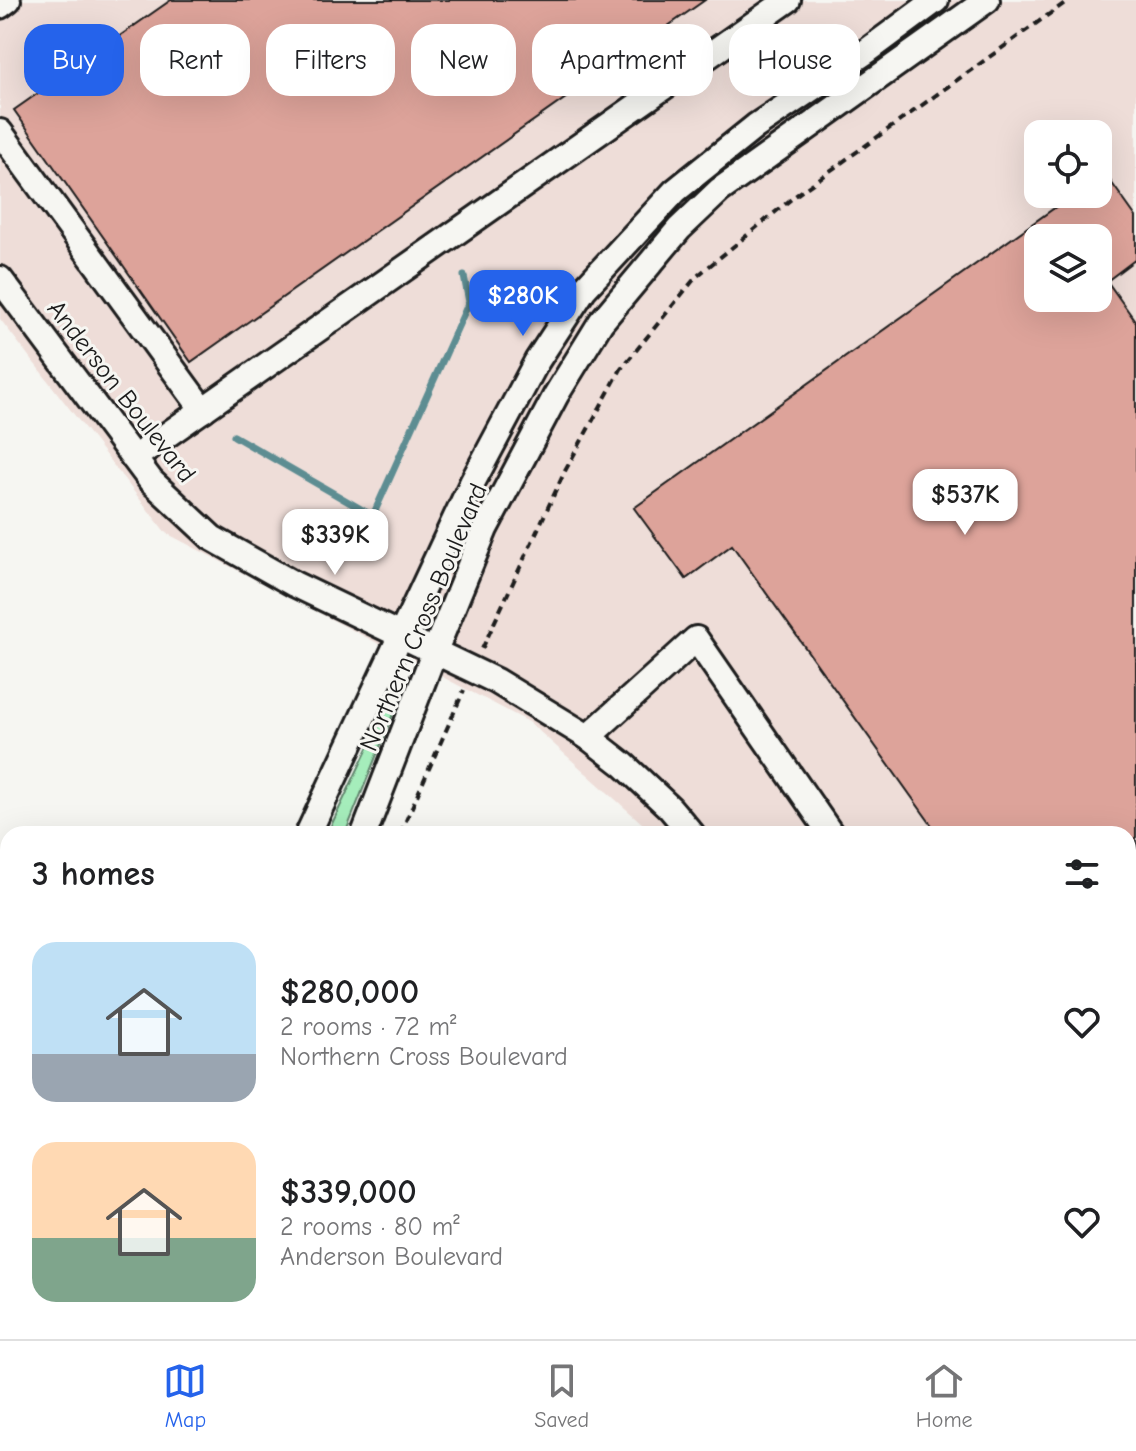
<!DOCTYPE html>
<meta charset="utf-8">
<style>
body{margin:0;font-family:"Comic Neue",sans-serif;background:#f6f6f6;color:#202124;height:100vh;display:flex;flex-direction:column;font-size:30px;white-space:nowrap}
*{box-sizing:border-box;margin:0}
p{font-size:26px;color:#757577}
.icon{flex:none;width:44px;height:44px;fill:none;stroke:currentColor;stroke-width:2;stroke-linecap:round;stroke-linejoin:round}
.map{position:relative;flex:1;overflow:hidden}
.drawer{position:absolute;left:0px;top:826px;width:1136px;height:514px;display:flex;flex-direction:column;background:#fff;border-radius:24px 24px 0 0;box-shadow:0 8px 32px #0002}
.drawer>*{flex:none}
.guide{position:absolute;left:24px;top:24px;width:1088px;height:72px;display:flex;gap:16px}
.controls{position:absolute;left:1024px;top:120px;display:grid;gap:16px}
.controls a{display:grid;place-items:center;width:88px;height:88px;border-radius:16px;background:#fff;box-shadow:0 8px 32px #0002;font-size:40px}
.price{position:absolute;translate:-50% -68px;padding:0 18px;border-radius:16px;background:#fff;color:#222;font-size:26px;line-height:52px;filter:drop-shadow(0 2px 4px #0008)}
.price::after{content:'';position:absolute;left:50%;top:48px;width:24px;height:18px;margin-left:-12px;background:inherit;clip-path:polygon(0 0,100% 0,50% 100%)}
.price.selected{background:#2563eb;color:#fff}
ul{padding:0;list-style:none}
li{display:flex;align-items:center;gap:24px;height:200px;padding:0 32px}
li span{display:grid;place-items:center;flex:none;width:224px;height:160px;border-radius:24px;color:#555}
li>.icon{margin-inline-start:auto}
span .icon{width:96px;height:96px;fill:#fffc;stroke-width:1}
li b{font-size:34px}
h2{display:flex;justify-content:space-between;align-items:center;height:96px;padding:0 32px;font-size:34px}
.chip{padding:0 28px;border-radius:24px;background:#fff;box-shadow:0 8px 32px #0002;font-size:28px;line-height:72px}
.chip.selected{background:#2563eb;color:#fff}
.dock{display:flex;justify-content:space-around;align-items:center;height:112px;border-top:2px solid #e0e0e0;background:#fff;font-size:22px;color:#757577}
.dock a{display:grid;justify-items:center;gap:4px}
.dock .selected{color:#2563eb}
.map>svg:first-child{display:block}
.built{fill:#eeddd8;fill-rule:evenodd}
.green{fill:#a5edbb;stroke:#60846c;stroke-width:2}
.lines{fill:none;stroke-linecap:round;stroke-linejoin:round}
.stream{stroke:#5d8d92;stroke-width:7}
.building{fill:#dda39a;stroke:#1c1c1c;stroke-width:2;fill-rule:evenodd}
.minor-casing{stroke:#1c1c1c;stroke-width:30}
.path{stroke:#1c1c1c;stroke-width:4;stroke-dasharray:8 6;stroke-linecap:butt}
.minor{stroke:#f6f6f2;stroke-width:24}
.labels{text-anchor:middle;stroke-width:6;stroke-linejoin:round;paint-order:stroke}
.street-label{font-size:26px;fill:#1c1c1c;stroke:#f6f6f2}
</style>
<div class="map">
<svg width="1136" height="1339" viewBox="0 0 1136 1339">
<rect width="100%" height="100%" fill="#f6f6f2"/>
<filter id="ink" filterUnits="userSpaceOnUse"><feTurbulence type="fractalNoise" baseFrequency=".0125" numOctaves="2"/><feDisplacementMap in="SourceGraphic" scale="16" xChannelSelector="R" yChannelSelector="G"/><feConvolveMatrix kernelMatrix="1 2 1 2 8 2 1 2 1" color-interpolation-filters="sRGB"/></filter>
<g filter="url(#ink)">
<path class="built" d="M 0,0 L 1136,0 L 1136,1339 L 243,1339 L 247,1332 L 1128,1332 L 1128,834 L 654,834 L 529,722 L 166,533 L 0,319 ZM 1038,134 L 1098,134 L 1098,194 L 1038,194 ZM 1038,238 L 1098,238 L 1098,298 L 1038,298 Z"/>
<path class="green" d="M 388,706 L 395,709 L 345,834 L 327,834 Z"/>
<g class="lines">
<g class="stream">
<path d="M 234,436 L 373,516"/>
<path d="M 366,531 L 469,302 L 464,276"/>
</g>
</g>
<g class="building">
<path d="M 171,0 L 705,0 L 191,362 L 14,110 Z"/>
<path d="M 1104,172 L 1136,217 L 1136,259 L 1107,281 L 1136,322 L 1136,1113 L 1128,1102 L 1128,834 L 938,834 L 732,545 L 686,579 L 634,508 L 1074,194 L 1098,194 L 1098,177 ZM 1038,238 L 1098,238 L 1098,298 L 1038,298 Z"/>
<path d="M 0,966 L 8,977 L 8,983 L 0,989 Z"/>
<path d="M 8,998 L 8,1053 L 0,1058 L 0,1003 Z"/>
<path d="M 545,1332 L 886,1332 L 891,1339 L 535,1339 Z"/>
</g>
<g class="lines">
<defs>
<g id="minor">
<path d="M 0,6 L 8,0"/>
<path d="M 0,132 L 203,410"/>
<path d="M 0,279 L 151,481 L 212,538 L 294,584 L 496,681 L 588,737 L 624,765 L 670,808 L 692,834"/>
<path d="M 134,458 L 788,0"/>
<path d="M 588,737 L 696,639 L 831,834"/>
<path d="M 308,834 L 472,483 L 537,361 L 584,289 L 675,191 L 756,126 L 867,51 L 936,0"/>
<path d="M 364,834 L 434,653 L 485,529 L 556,395 L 601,322 L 679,229 L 720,190 L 987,0"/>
<path d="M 0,1166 L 8,1178"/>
<path d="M 1128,1266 L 1136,1277"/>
<path d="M 0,1284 L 8,1278"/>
<path d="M 207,1332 L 239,1339"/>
<path d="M 935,1332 L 940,1339"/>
<path d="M 1050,1332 L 1055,1339"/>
<path d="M 136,1339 L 139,1332"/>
<path d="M 288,1339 L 297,1337 L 303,1332"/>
<path d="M 440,1339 L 449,1332"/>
<path d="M 1119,1339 L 1136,1326"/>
</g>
</defs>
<use href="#minor" class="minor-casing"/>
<g class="path">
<path d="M 482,649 L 565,471 L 621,369 L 696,277 L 795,196 L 1069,0"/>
<path d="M 400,834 L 464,690"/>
</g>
<use href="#minor" class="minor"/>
</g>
</g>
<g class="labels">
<g class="street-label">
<text transform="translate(122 391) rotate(52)" y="9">Anderson Boulevard</text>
<text transform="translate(423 617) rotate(-67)" y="9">Northern Cross Boulevard</text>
</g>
</g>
</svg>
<div class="controls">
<a><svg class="icon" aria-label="locate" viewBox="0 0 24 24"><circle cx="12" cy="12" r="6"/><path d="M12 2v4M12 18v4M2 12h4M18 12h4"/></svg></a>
<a><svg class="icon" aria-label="layers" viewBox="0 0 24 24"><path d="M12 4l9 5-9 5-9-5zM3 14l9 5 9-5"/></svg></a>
</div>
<b class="price selected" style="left:523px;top:338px">$280K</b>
<b class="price" style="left:965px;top:537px">$537K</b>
<b class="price" style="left:335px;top:577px">$339K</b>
<div class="guide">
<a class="chip selected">Buy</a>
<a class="chip">Rent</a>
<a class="chip">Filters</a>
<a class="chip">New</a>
<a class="chip">Apartment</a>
<a class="chip">House</a>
</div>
<section class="drawer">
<h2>3 homes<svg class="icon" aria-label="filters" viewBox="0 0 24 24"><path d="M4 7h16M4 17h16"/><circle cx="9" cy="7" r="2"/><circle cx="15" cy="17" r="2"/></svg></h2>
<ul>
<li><span style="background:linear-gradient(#bfe0f5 70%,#9aa5b1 0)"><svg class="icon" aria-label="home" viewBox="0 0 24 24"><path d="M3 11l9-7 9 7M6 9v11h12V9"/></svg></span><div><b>$280,000</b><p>2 rooms · 72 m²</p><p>Northern Cross Boulevard</p></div><svg class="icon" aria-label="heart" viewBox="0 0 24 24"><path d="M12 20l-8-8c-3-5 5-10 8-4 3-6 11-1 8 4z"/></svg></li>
<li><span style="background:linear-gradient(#ffd9b3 60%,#7fa58c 0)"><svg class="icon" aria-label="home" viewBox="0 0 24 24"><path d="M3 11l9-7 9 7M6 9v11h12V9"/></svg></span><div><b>$339,000</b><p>2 rooms · 80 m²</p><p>Anderson Boulevard</p></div><svg class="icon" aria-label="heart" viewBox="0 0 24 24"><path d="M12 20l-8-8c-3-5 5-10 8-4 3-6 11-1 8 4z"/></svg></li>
</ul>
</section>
</div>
<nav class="dock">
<a class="selected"><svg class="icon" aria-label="map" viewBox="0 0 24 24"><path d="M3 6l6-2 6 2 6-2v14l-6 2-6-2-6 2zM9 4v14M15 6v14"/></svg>Map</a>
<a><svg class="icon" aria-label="saved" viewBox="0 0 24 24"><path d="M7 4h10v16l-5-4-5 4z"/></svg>Saved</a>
<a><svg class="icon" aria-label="home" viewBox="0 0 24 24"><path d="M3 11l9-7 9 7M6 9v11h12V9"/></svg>Home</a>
</nav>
